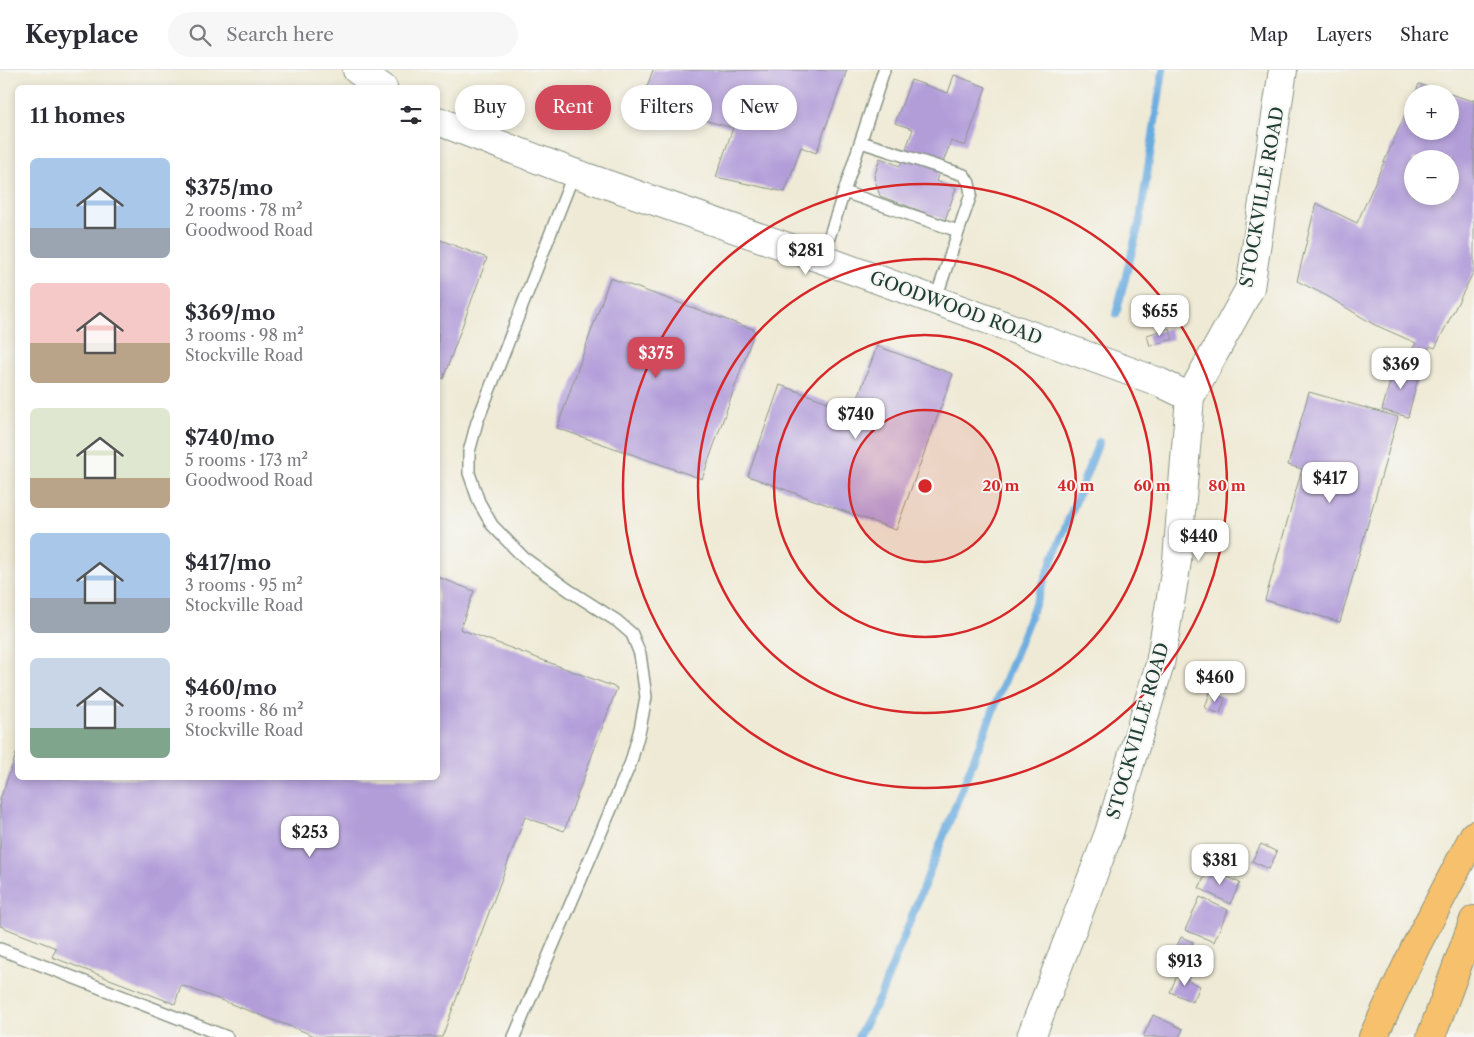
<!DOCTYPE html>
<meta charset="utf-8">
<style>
body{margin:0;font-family:"Libre Caslon Text",serif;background:#f7f7f7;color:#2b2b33;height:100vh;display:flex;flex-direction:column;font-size:19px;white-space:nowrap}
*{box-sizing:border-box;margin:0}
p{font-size:16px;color:#7c7c81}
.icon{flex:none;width:28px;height:28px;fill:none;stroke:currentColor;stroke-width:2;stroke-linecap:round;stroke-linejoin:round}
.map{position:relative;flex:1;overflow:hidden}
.details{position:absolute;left:15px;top:15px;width:425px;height:695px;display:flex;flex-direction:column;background:#fff;border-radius:8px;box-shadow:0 2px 8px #0003}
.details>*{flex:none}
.top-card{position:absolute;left:455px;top:15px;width:475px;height:45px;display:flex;gap:10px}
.fabs{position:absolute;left:1404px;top:15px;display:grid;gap:10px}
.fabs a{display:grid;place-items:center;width:55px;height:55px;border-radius:50%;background:#fff;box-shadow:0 2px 8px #0003;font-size:25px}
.price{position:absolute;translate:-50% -42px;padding:0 11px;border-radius:10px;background:#fff;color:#222;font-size:16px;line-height:32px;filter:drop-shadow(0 1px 2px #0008)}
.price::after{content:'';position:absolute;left:50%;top:30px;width:15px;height:11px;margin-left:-8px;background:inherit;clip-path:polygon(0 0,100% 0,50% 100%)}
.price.selected{background:#d1495b;color:#fff}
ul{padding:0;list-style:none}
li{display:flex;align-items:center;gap:15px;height:125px;padding:0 15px}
li span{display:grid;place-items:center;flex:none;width:140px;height:100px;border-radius:8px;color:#555}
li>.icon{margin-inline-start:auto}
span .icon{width:60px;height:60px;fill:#fffc;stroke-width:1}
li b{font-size:21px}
h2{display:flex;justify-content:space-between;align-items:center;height:60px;padding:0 15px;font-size:21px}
.chip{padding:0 18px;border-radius:22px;background:#fff;box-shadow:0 2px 8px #0003;font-size:18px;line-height:45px}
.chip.selected{background:#d1495b;color:#fff}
header{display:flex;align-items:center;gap:30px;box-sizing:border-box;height:70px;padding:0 25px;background:#fff;border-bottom:1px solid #e1e1e2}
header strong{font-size:24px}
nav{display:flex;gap:28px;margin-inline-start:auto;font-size:18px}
.search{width:350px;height:45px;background:#f7f7f7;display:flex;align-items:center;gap:12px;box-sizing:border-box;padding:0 18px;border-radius:28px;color:#7c7c81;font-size:19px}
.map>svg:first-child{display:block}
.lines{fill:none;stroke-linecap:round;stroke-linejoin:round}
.stream{stroke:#6bacdf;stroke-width:8}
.building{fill:#b29dd9;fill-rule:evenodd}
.service-casing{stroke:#879484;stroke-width:14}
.tertiary-casing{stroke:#879484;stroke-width:30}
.motorway-casing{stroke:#879484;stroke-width:30}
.service{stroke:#fff;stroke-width:11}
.tertiary{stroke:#fff;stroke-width:28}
.motorway{stroke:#f7c06c;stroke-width:28}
.ring{fill:none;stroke:#d62828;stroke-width:2.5}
.labels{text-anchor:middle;stroke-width:4;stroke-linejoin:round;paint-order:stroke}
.street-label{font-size:18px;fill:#1f3d34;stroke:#f6f6f2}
.centre{fill:#d62828;stroke:#f6f6f2;stroke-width:2.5}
.ring-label{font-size:15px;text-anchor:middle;font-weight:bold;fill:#d62828;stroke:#f6f6f2;stroke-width:4;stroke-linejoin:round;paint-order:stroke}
</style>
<header>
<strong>Keyplace</strong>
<div class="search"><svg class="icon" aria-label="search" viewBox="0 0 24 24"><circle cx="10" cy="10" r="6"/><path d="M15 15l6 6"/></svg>Search here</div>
<nav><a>Map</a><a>Layers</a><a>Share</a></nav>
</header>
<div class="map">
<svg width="1474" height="967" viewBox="0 0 1474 967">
<rect width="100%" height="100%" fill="#f6f6f2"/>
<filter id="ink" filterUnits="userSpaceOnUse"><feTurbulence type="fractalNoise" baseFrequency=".02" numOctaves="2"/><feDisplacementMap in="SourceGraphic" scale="10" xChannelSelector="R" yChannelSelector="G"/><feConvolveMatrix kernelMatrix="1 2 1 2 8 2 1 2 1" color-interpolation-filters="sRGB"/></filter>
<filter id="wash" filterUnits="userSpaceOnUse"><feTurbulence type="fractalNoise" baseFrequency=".0096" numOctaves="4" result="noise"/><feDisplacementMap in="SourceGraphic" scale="20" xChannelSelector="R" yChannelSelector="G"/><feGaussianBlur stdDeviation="1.12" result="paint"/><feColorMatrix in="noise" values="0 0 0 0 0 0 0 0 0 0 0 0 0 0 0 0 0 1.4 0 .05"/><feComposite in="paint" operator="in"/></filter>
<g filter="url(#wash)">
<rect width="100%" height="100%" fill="#efead5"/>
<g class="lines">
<g class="stream">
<path d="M 1116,244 L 1140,150 L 1163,0"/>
<path d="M 858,967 L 880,927 L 1099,372"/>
</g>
</g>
<g id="blocks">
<g class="building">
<path d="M 653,0 L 847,0 L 816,83 L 801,77 L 785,122 L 716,107 L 733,58 L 641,33 Z"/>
<path d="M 954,5 L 986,17 L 965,76 L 951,71 L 936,111 L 956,118 L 945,150 L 880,126 L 874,107 L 880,88 L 900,96 L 913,59 L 895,53 L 911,10 L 948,23 Z"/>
<path d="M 1419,14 L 1448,23 L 1448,24 L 1415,24 Z"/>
<path d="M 1450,24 L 1473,31 L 1474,29 L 1474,201 L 1435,278 L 1430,276 L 1426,286 L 1412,280 L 1416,273 L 1373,254 L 1327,226 L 1297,211 L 1316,133 L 1357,153 L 1412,29 L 1412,61 L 1450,61 ZM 1412,89 L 1450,89 L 1450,126 L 1412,126 Z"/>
<path d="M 438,169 L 487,188 L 443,309 L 438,307 Z"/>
<path d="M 610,208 L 755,260 L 702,409 L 557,358 Z"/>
<path d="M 1169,258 L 1173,269 L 1150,276 L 1147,265 Z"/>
<path d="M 877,276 L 953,304 L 896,460 L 748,406 L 780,315 L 853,341 Z"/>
<path d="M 1395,294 L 1420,300 L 1408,347 L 1382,340 Z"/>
<path d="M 1309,322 L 1398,347 L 1340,552 L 1265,530 L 1302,399 L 1288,395 Z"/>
<path d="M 438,507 L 474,521 L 460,559 L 617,618 L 564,761 L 525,747 L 442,967 L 318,967 L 181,915 L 175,934 L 52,887 L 56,878 L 0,856 L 0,729 L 17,682 L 18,708 L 438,708 Z"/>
<path d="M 1210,622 L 1225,628 L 1220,644 L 1205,638 Z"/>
<path d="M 1261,774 L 1277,782 L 1269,799 L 1252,791 Z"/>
<path d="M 1209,798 L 1240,813 L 1230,834 L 1199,818 Z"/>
<path d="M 1200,827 L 1228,840 L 1214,872 L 1185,860 Z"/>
<path d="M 1181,867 L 1193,872 L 1187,886 L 1175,880 Z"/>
<path d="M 1179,901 L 1189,905 L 1187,910 L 1200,916 L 1193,932 L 1170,922 Z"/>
<path d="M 1153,945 L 1183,959 L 1179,967 L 1143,967 Z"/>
</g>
</g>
</g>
<g filter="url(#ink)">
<use href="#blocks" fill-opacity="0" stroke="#879484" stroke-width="1"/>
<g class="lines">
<defs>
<g id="service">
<path d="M 861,72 L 964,105 L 969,113 L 971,124 L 935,231"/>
<path d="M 844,122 L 958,161"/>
<path d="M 822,189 L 884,0"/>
<path d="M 0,879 L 227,967"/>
<path d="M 514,967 L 631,692 L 640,659 L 646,627 L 640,584 L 632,564 L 617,551 L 570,521 L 524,488 L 492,455 L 479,432 L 469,403 L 469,382 L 477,352 L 574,103"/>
</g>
<g id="tertiary">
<path d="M 357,0 L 383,18"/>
<path d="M 438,51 L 574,103 L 822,189 L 1159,312 L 1190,327"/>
<path d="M 1031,967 L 1109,763 L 1160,594 L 1177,491 L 1190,327 L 1250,218 L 1283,0"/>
</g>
<g id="motorway">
<path d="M 1373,967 L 1416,876 L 1474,765"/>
<path d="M 1431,967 L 1474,850"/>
</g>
</defs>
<use href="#service" class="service-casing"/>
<use href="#tertiary" class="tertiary-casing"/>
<use href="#motorway" class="motorway-casing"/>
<use href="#service" class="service"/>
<use href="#tertiary" class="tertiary"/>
<use href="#motorway" class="motorway"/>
</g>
</g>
<circle cx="925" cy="416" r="76" fill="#d62828" fill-opacity=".12"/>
<g class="ring">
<circle cx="925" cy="416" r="76"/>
<circle cx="925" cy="416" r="151"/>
<circle cx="925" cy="416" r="227"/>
<circle cx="925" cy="416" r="302"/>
</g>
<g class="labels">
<g class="street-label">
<text transform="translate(1262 127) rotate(-80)" y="6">STOCKVILLE ROAD</text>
<text transform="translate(956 238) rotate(20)" y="6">GOODWOOD ROAD</text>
<text transform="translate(1138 661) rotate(-74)" y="6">STOCKVILLE ROAD</text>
</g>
</g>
<circle cx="925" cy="416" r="8" class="centre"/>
<g class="ring-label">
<text x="1001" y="421">20 m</text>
<text x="1076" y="421">40 m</text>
<text x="1152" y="421">60 m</text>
<text x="1227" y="421">80 m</text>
</g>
</svg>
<div class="fabs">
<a>+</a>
<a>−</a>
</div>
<b class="price" style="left:806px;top:206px">$281</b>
<b class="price" style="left:1160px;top:267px">$655</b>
<b class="price selected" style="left:656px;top:309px">$375</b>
<b class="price" style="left:1401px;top:320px">$369</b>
<b class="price" style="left:856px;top:370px">$740</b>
<b class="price" style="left:1330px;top:434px">$417</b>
<b class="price" style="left:1199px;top:492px">$440</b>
<b class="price" style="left:1215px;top:633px">$460</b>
<b class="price" style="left:310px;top:788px">$253</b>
<b class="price" style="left:1220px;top:816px">$381</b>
<b class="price" style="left:1185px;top:917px">$913</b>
<div class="top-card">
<a class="chip">Buy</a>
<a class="chip selected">Rent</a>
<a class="chip">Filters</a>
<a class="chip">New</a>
</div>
<section class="details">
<h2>11 homes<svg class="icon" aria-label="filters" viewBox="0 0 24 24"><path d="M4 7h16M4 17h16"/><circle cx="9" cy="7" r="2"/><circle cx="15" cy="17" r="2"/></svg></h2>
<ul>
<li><span style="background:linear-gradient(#a9c7e8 70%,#9aa5b1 0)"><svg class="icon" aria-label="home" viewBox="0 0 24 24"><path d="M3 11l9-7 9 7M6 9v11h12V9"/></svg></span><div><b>$375/mo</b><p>2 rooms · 78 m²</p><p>Goodwood Road</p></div></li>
<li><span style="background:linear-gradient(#f6c9c9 60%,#b9a48a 0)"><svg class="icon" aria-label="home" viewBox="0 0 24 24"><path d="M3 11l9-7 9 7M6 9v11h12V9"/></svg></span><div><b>$369/mo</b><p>3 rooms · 98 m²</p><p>Stockville Road</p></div></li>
<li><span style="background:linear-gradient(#dfe7d0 70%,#b9a48a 0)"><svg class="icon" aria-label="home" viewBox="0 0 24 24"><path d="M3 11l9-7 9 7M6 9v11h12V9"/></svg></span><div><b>$740/mo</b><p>5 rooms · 173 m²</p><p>Goodwood Road</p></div></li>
<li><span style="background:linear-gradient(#a9c7e8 65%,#9aa5b1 0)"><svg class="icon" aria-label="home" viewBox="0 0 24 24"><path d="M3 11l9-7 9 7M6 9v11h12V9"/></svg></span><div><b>$417/mo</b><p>3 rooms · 95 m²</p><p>Stockville Road</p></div></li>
<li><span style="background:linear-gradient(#c9d6e8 70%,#7fa58c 0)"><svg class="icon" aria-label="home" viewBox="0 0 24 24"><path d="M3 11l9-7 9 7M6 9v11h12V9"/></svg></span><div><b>$460/mo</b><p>3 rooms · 86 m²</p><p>Stockville Road</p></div></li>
</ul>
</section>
</div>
